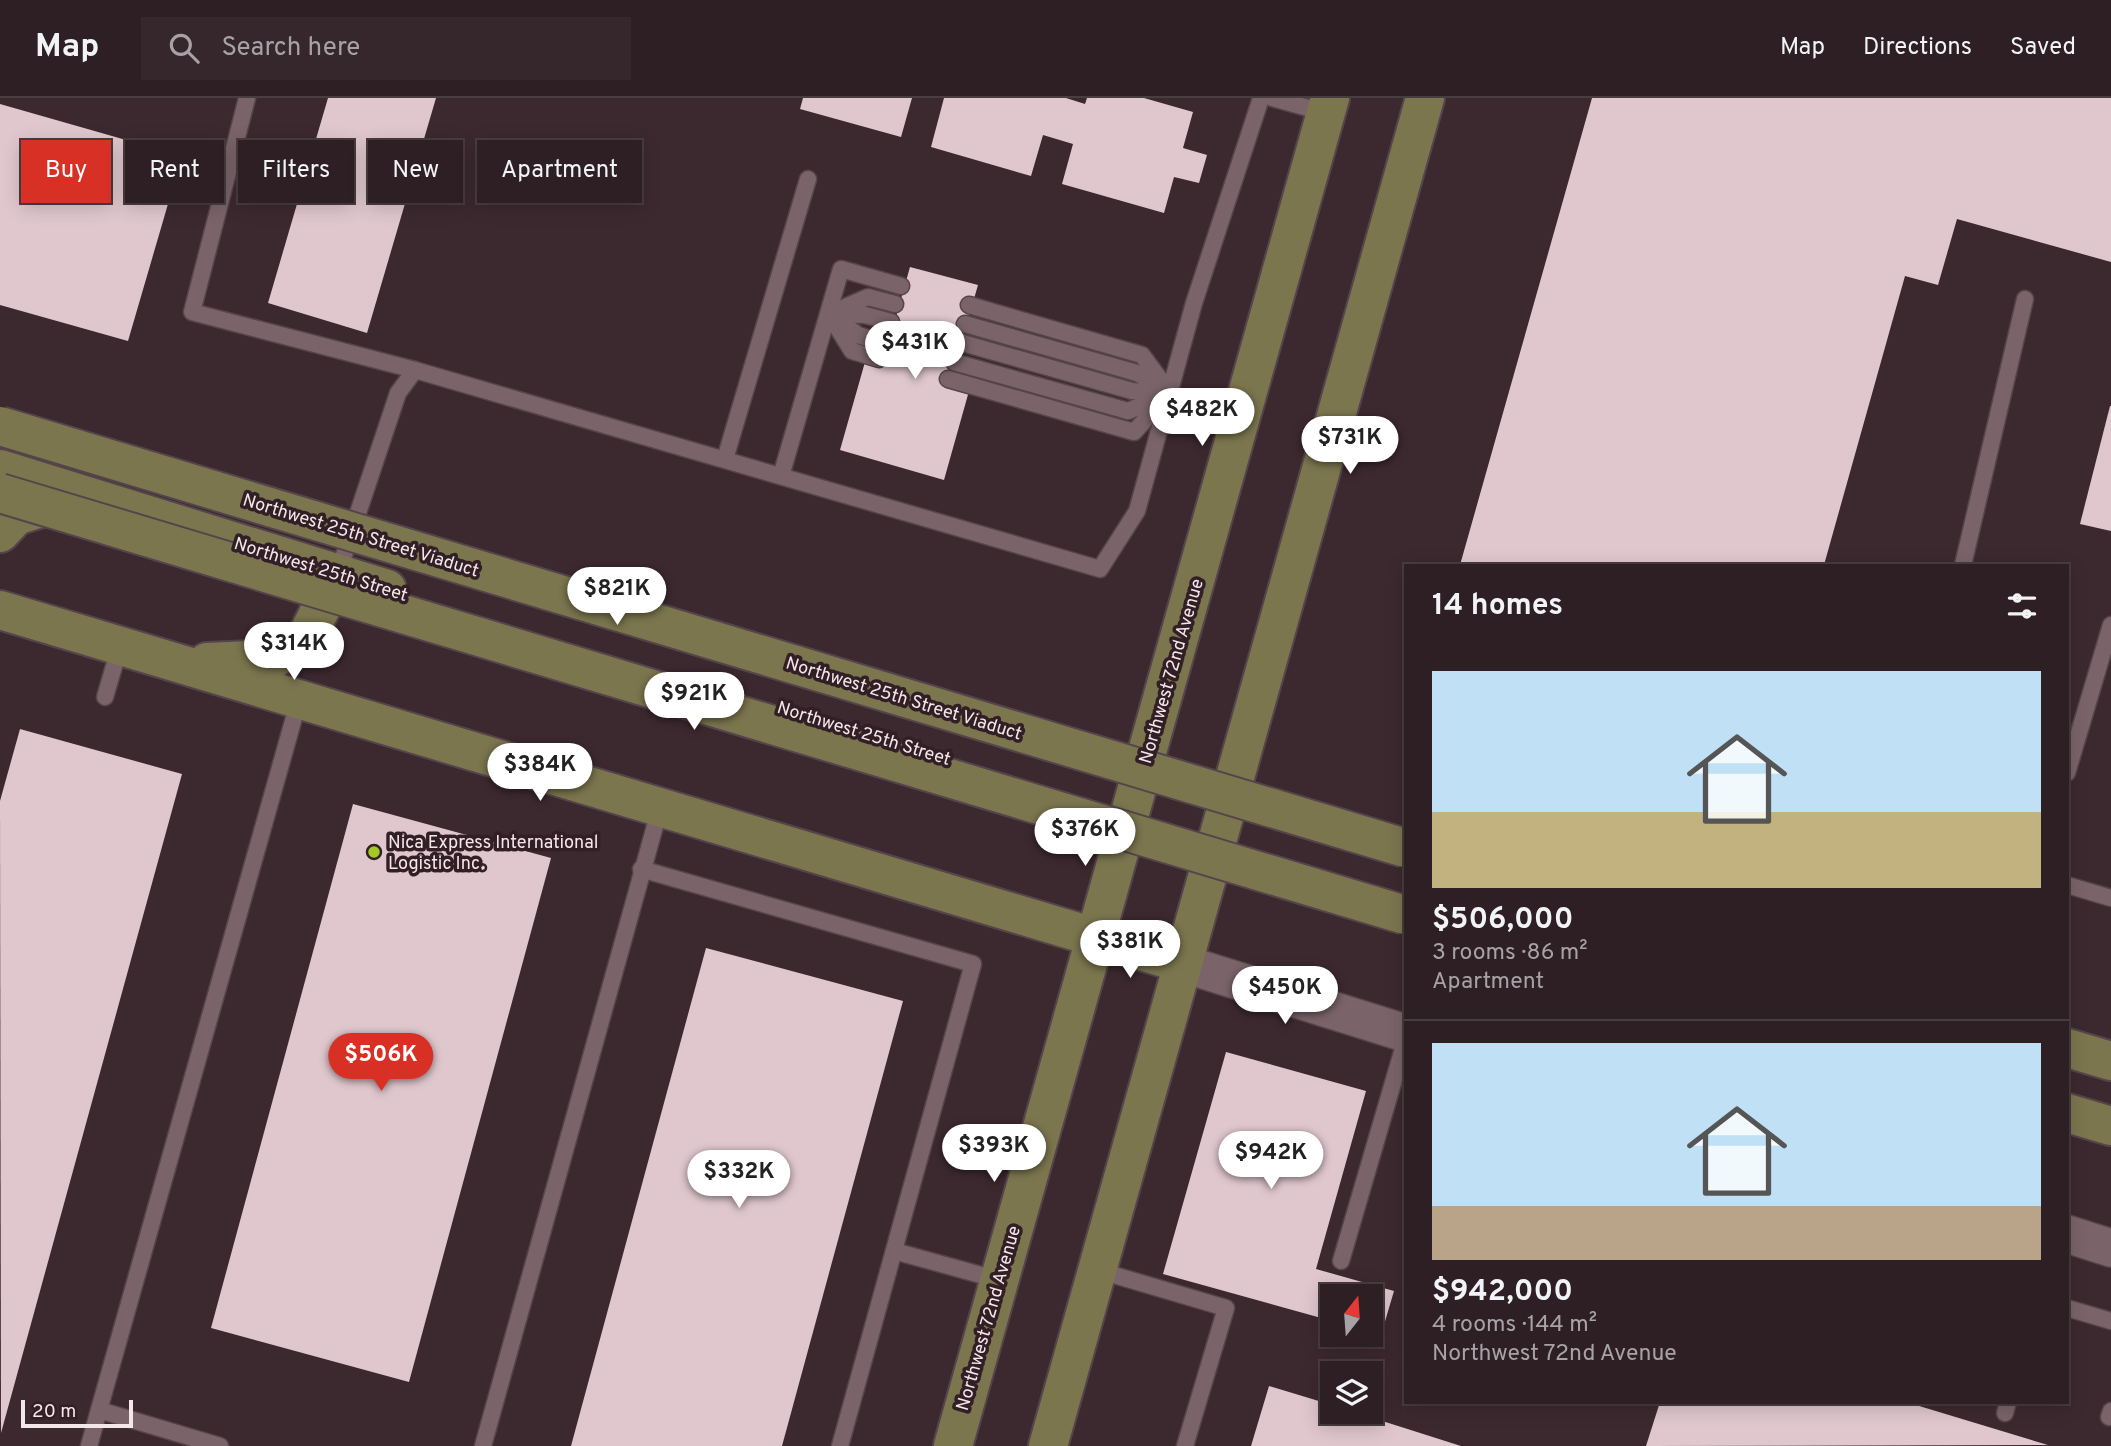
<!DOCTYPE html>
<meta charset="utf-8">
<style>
body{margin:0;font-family:Overpass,sans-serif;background:#35272b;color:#f1f3f6;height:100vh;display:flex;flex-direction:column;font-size:26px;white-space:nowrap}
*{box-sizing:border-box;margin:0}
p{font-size:23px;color:#a7a2a6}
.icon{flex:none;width:38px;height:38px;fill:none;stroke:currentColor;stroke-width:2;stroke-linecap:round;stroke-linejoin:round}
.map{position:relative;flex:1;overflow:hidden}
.side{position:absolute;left:1404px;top:466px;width:665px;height:840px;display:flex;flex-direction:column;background:#2d1f23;border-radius:0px;box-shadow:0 4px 18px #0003,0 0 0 2px #483d41}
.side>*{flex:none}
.hud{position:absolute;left:21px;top:42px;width:665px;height:63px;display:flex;gap:14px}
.needle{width:46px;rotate:17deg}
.tools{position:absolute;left:1320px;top:1186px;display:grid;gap:14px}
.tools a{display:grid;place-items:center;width:63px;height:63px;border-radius:0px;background:#2d1f23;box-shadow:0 4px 18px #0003,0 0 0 2px #483d41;font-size:35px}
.scale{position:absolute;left:21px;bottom:18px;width:112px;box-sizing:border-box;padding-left:7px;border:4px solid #f4e7ea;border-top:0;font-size:19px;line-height:24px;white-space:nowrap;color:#f4e7ea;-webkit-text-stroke:5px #321f25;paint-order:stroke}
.price{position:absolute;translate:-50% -60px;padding:0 16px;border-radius:24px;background:#fff;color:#222;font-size:23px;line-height:46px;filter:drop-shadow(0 2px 4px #0008)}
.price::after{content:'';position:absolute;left:50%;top:42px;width:21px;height:16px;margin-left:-10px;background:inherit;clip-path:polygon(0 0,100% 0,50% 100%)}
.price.current{background:#d93025;color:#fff}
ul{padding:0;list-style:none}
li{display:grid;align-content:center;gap:14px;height:371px;padding:0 28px}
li+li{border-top:2px solid #483d41}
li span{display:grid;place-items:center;height:217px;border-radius:0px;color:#555}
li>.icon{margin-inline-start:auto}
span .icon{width:126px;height:126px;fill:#fffc;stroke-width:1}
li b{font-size:30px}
h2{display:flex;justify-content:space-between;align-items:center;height:84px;padding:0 28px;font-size:30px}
.tag{padding:0 24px;border-radius:0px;background:#2d1f23;box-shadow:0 4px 18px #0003,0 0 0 2px #483d41;font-size:24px;line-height:63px}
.tag.current{background:#d93025;color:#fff}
header{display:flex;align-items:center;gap:42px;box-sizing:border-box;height:98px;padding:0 35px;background:#2d1f23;border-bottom:2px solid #483d41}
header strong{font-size:33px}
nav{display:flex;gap:38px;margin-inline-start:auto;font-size:24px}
.search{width:490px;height:63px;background:#35272b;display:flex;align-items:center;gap:18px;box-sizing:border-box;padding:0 24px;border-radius:0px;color:#a7a2a6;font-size:26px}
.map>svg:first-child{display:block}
.building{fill:#e0c7ce}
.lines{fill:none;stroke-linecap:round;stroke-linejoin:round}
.service-casing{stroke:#55454a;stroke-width:19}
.tertiary-casing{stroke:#55454a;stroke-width:40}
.secondary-casing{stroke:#55454a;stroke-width:42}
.service{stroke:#7a646a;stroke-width:16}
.tertiary{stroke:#7a646a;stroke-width:37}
.secondary{stroke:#7c764f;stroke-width:38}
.secondary-bridge-casing{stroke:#55454a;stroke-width:42;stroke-linecap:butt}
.secondary-bridge{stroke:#7c764f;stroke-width:38}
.poi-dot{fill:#a3c927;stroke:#321f25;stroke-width:2.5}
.labels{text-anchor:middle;stroke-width:7;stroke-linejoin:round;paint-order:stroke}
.street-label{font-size:18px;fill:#f4e7ea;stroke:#321f25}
.poi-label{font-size:18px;fill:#f4e7ea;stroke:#321f25;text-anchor:start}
</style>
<header>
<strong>Map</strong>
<div class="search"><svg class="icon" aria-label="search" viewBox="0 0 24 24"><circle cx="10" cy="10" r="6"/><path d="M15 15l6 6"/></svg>Search here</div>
<nav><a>Map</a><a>Directions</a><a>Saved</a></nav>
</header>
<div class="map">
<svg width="2111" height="1348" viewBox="0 0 2111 1348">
<rect width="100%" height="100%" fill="#3c292f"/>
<g class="building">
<path d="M 328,0 L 436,0 L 367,235 L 268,205 Z"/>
<path d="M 803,0 L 912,0 L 901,39 L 800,11 Z"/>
<path d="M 944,0 L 1066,0 L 1085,6 L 1087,0 L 1144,0 L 1193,14 L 1183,50 L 1207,57 L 1199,85 L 1174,79 L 1164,115 L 1062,86 L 1073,46 L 1043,37 L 1031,78 L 931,49 Z"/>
<path d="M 1592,0 L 2111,0 L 2111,164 L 1957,121 L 1938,187 L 1905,178 L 1824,467 L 1460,467 Z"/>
<path d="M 0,6 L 182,58 L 128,243 L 0,207 Z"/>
<path d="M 910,169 L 978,187 L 949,288 L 969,293 L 944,382 L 840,352 L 865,264 L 882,268 Z"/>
<path d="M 2110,308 L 2111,308 L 2111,433 L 2080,426 Z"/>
<path d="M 20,631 L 182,676 L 1,1335 L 0,703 Z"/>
<path d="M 353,706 L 551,760 L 409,1284 L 211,1230 Z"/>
<path d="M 706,850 L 903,903 L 782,1348 L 571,1348 Z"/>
<path d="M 1226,954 L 1366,993 L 1316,1171 L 1394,1193 L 1381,1237 L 1370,1234 L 1370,1199 L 1332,1199 L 1332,1223 L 1163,1176 Z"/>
<path d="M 1269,1288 L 1332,1307 L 1332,1314 L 1354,1314 L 1461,1348 L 1251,1348 Z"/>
<path d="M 1660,1304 L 1906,1304 L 2048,1347 L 1646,1348 Z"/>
</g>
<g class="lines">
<defs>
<g id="service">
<path d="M 247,0 L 192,214 L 415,272 L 1100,471 L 1137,413 L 1194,205 L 1261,0"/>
<path d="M 1272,0 L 1326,15"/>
<path d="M 969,207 L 1142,257 L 1170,295"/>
<path d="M 829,216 L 852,253 L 879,261"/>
<path d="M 829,216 L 868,199 L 895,206"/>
<path d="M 835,216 L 865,217 L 891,224"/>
<path d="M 837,221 L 858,237 L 884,245"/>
<path d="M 965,226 L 1137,275 L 1162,290"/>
<path d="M 959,244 L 1132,293 L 1164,295"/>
<path d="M 954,264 L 1128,313 L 1164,298"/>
<path d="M 948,281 L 1134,334 L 1168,297"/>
<path d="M 725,361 L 808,81"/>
<path d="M 781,378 L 841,171 L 901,188"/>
<path d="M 1963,467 L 2025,201"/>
<path d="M 338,475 L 398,295 L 415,272"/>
<path d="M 105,599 L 120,548"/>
<path d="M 2067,675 L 2111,527"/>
<path d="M 641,771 L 973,866 L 840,1348"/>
<path d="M 2067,787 L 2111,800"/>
<path d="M 894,1153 L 999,1182"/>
<path d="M 1341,1163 L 1405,944"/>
<path d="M 1097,1172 L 1226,1210 L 1185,1348"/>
<path d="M 2067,1210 L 2111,1223"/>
<path d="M 99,1312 L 299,602"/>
<path d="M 2005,1315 L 2008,1304"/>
<path d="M 2109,1319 L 2111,1313"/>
<path d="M 89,1348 L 99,1312 L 220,1348"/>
<path d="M 483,1348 L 660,710"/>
</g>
<g id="tertiary">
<path d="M 1181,865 L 1405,935"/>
<path d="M 2067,1136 L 2111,1150"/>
</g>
<g id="secondary">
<path d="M 0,371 L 387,491"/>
<path d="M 0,435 L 16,418 L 63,403"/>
<path d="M 0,512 L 1181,865"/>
<path d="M 207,564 L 274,561 L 307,538 L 338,476"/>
<path d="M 2067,950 L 2111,963"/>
<path d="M 2067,1015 L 2111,1028"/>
<path d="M 953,1348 L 1330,0"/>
<path d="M 1048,1348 L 1425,0"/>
</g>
</defs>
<use href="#service" class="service-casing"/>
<use href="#tertiary" class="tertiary-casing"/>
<use href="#secondary" class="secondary-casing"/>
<use href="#service" class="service"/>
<use href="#tertiary" class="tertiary"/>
<use href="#secondary" class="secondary"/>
<defs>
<g id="secondary-bridge">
<path d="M 0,328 L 1405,750"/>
<path d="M 0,395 L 1405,817"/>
</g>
</defs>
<use href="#secondary-bridge" class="secondary-bridge-casing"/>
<use href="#secondary-bridge" class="secondary-bridge"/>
</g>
<circle class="poi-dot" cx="374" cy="754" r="7"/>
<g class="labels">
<g class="street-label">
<text transform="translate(361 437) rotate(17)" y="6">Northwest 25th Street Viaduct</text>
<text transform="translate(321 471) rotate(17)" y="6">Northwest 25th Street</text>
<text transform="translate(1171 573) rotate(-74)" y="6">Northwest 72nd Avenue</text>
<text transform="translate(904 600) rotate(17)" y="6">Northwest 25th Street Viaduct</text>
<text transform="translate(864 635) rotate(17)" y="6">Northwest 25th Street</text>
<text transform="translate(988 1220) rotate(-74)" y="6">Northwest 72nd Avenue</text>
</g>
<g class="poi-label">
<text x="388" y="750">Nica Express International<tspan x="388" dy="21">Logistic Inc.</tspan></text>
</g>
</g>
</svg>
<div class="tools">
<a><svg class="needle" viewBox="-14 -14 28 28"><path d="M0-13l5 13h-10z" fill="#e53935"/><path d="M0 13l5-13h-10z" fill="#a7a2a6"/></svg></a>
<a><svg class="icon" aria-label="layers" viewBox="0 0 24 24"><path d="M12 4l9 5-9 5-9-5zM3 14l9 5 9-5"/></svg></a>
</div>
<div class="scale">20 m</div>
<b class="price" style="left:915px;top:283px">$431K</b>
<b class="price" style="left:1202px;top:350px">$482K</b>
<b class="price" style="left:1350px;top:378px">$731K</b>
<b class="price" style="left:617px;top:529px">$821K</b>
<b class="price" style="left:294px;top:584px">$314K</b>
<b class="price" style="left:694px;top:634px">$921K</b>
<b class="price" style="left:540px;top:705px">$384K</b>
<b class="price" style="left:1085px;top:770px">$376K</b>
<b class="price" style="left:1130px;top:882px">$381K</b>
<b class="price" style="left:1285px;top:928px">$450K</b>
<b class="price current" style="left:381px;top:995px">$506K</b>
<b class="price" style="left:994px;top:1086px">$393K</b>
<b class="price" style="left:1271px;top:1093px">$942K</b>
<b class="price" style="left:739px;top:1112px">$332K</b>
<div class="hud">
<a class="tag current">Buy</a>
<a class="tag">Rent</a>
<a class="tag">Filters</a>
<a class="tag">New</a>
<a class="tag">Apartment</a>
</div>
<section class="side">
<h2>14 homes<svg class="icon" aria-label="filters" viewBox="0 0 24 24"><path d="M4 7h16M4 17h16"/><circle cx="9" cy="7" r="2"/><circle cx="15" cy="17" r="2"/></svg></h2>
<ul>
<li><span style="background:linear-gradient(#bfe0f5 65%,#c2b280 0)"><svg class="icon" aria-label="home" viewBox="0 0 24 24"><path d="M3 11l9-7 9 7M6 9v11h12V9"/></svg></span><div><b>$506,000</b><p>3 rooms · 86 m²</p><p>Apartment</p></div></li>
<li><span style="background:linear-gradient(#bfe0f5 75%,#b9a48a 0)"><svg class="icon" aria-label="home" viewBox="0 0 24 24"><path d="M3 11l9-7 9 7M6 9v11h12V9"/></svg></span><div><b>$942,000</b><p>4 rooms · 144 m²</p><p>Northwest 72nd Avenue</p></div></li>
</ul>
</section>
</div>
